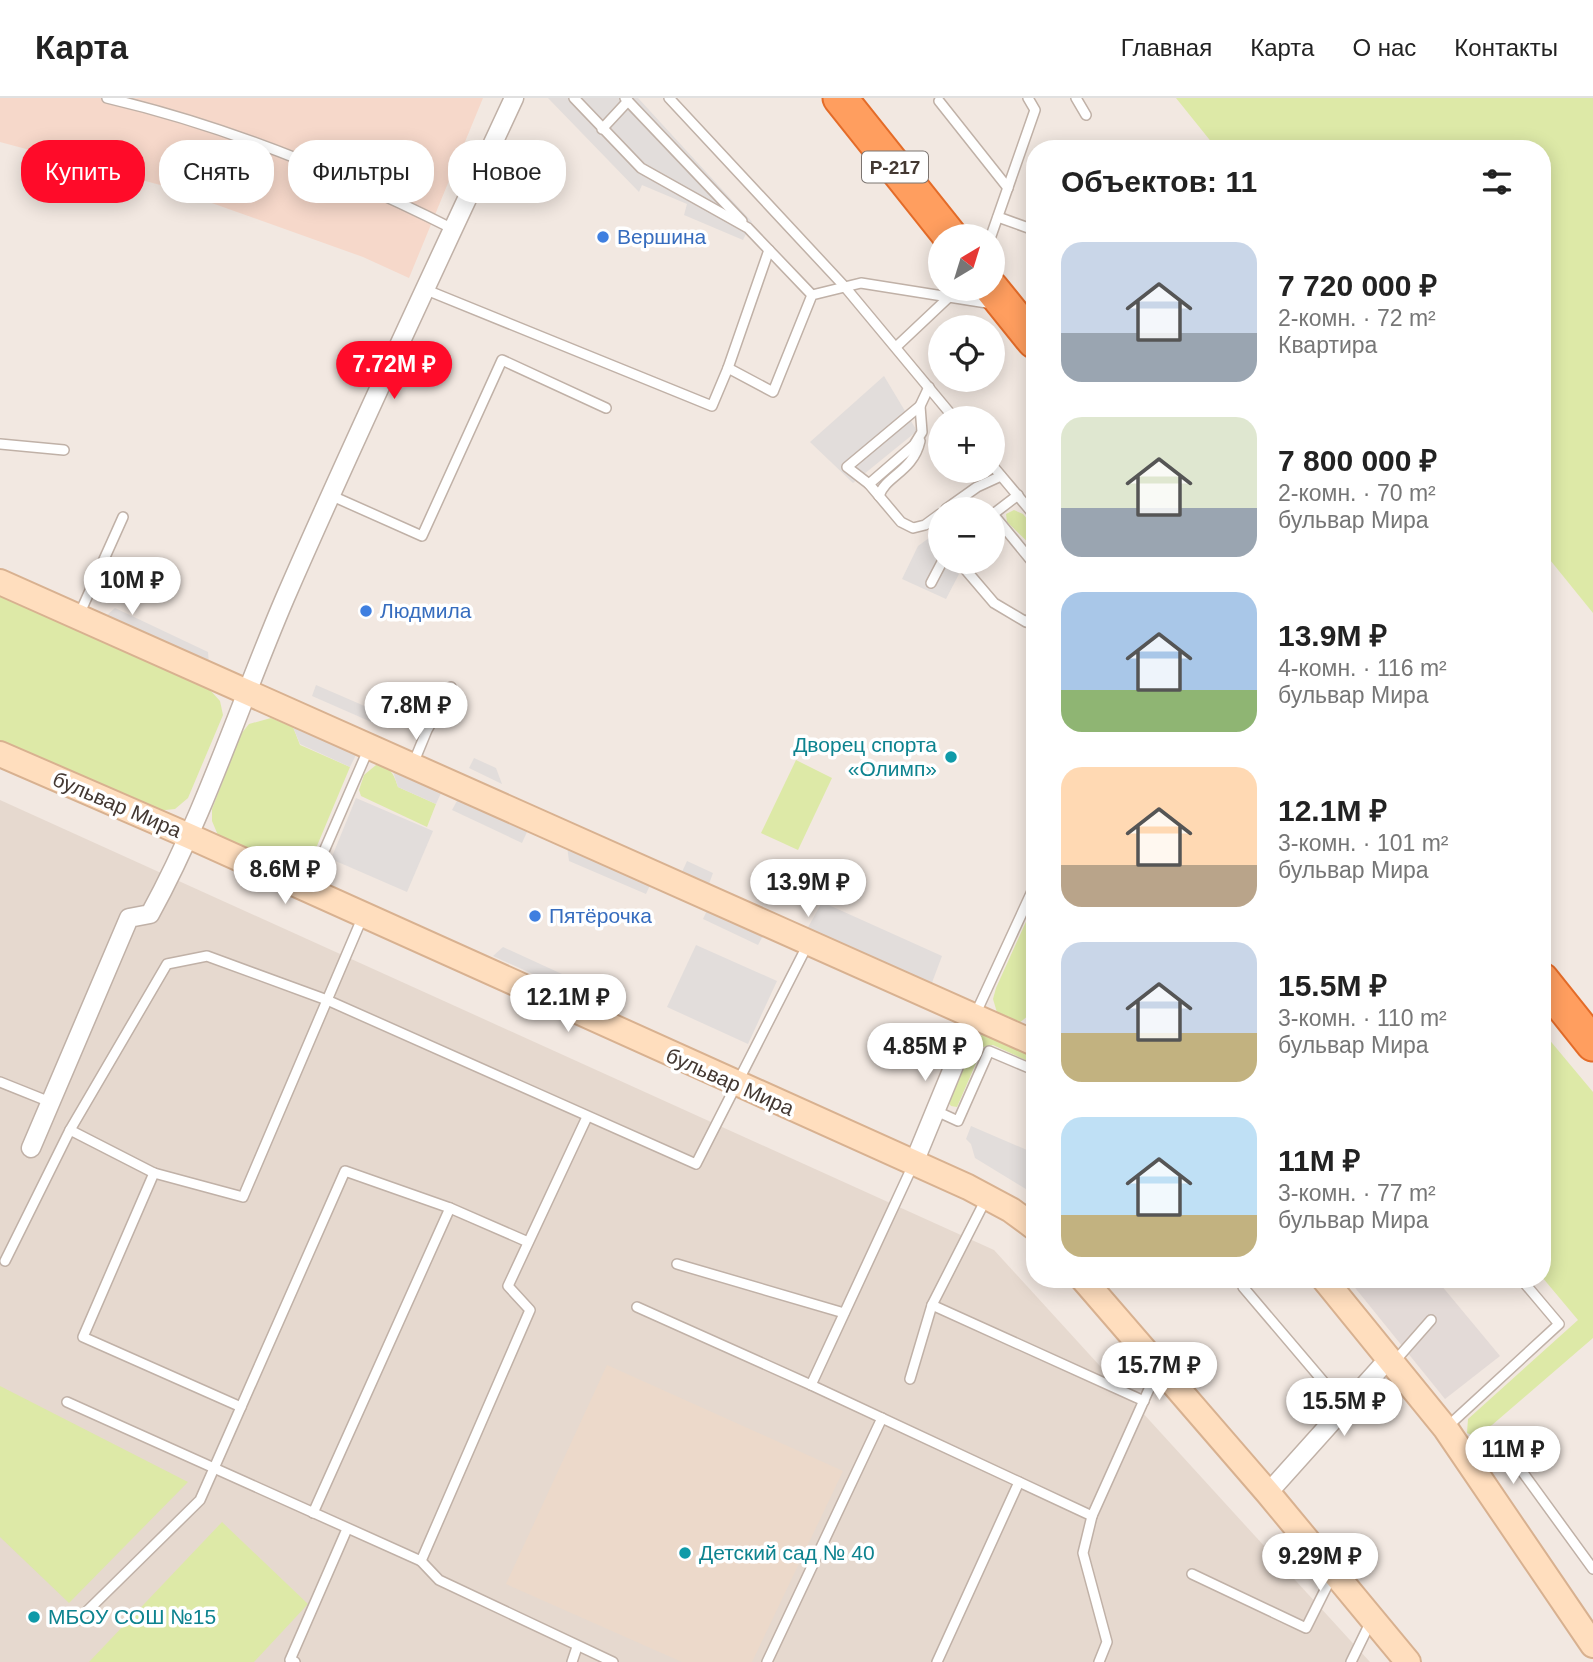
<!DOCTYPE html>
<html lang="ru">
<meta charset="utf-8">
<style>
body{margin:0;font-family:Helvetica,sans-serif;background:#f2f2f2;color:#222;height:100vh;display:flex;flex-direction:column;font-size:26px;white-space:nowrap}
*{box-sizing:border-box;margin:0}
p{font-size:23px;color:#767676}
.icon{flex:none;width:38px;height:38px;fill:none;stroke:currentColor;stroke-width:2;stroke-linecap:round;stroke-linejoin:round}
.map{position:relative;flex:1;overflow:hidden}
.side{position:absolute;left:1026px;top:42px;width:525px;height:1148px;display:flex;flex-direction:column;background:#fff;border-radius:28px;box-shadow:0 4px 18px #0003}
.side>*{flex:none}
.hud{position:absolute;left:21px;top:42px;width:665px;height:63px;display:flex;gap:14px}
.needle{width:46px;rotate:38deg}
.controls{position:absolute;left:928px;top:126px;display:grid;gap:14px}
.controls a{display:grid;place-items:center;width:77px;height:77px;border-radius:50%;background:#fff;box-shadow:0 4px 18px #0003;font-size:35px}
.price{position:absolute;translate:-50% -60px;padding:0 16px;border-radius:24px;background:#fff;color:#222;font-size:23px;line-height:46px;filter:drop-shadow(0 2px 4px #0008)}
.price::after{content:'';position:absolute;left:50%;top:42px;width:21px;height:16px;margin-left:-10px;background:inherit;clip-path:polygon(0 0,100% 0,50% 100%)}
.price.active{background:#ff0b29;color:#fff}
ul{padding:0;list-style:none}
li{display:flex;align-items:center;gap:21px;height:175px;padding:0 35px}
li span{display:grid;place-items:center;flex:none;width:196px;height:140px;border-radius:21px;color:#555}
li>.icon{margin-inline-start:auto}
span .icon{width:84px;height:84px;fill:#fffc;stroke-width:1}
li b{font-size:30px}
h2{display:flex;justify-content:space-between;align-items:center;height:84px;padding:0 35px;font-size:30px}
.tag{padding:0 24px;border-radius:28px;background:#fff;box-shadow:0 4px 18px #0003;font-size:24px;line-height:63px}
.tag.active{background:#ff0b29;color:#fff}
header{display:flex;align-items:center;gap:42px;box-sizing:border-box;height:98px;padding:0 35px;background:#fff;border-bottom:2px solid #e0e0e0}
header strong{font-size:33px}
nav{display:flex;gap:38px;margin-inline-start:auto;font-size:24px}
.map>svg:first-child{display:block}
.residential{fill:#e6d9cf}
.commercial{fill:#f6d8ca}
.industrial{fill:#e3dad7}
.education{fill:#ecd9ca}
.green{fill:#dde9a7}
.parking{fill:#e2dddb}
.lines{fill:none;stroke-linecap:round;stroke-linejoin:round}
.lane-casing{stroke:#c0b1a7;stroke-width:12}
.street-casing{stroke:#c0b1a7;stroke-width:21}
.secondary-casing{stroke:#d8b190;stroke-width:28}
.highway-casing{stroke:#e46c29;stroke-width:37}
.lane{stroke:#fff;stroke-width:9}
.street{stroke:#fff;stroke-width:18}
.secondary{stroke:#ffdebe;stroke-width:24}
.highway{stroke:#ff9e5f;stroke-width:33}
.shop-dot{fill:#3f7fe0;stroke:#fff;stroke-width:2.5}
.culture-dot{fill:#0f9aa8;stroke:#fff;stroke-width:2.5}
.labels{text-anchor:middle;stroke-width:7;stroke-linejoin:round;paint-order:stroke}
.shield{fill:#fff;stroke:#7b7470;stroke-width:2}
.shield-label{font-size:19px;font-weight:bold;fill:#433832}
.shop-label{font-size:21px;fill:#366cbe;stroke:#fff;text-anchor:start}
.culture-label{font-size:21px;fill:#0d838f;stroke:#fff;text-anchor:start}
.street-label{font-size:21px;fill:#433832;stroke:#fff}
</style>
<header>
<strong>Карта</strong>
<nav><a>Главная</a><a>Карта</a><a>О нас</a><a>Контакты</a></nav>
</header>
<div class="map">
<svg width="1593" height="1564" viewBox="0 0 1593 1564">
<rect width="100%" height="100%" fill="#f2e8e1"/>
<path class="residential" d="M 0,702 L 994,1152 L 1370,1564 L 0,1564 Z"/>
<path class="commercial" d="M 0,0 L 483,0 L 409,180 L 363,159 L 164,88 L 0,44 Z"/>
<path class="industrial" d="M 1348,1181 L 1436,1181 L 1500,1258 L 1445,1301 Z"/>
<path class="education" d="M 607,1267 L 843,1373 L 752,1564 L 682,1564 L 506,1486 Z"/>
<g class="green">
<path d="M 1176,0 L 1593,0 L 1593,515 L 1542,452 L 1542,51 L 1217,51 Z"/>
<path d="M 1014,412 L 1023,416 L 1034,429 L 1034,450 L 1007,424 L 1006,416 Z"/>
<path d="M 0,498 L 210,592 L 220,603 L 223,617 L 188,700 L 175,711 L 156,713 L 0,645 Z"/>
<path d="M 271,620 L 293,629 L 300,647 L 350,669 L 309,767 L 298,777 L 220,742 L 212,723 L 212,711 L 241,636 L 249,626 Z"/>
<path d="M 796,662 L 832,680 L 798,752 L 761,735 Z"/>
<path d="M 376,667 C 391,668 394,677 398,689 L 436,706 L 427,729 L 361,698 L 359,692 L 364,677 Z"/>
<path d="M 1034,806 L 1034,913 L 1018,926 L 998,918 L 993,901 L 996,890 Z"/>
<path d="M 1542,933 L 1593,994 L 1593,1240 L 1492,1327 L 1472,1337 L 1467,1335 L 1468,1321 L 1578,1222 L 1542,1179 Z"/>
<path d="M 983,937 L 993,937 L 1034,955 L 1034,966 L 993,947 L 983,949 L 957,1009 L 951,1008 L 948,1004 L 972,944 L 976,938 Z"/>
<path d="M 0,1288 L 188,1384 L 69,1505 L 0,1439 Z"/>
<path d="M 222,1424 L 308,1506 L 254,1564 L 89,1564 Z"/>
</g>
<g class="parking">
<path d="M 548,0 L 638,0 L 752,124 L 743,142 L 684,117 L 687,106 L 642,87 L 639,94 Z"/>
<path d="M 884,278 L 917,333 L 853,385 L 810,344 Z"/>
<path d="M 940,432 L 940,464 L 947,464 L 959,476 L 946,501 L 902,481 L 918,448 Z"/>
<path d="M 115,510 L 208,554 L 209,567 L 106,518 Z"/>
<path d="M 316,587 L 390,619 L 385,630 L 312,598 Z"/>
<path d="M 293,629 L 356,657 L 350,669 L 300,646 Z"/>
<path d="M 474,660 L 496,670 L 502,686 L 469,670 Z"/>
<path d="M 393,674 L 441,695 L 436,706 L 398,689 Z"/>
<path d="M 356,700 L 433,733 L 407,794 L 331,761 Z"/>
<path d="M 458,701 L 527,734 L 522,745 L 452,712 Z"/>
<path d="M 567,748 L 651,785 L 646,796 L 569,763 Z"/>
<path d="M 687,763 L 713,775 L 709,786 L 682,774 Z"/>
<path d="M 822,804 L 942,858 L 930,890 L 806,833 Z"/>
<path d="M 709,808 L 765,834 L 758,847 L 703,821 Z"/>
<path d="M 696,847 L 777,883 L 748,946 L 667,909 Z"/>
<path d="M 503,849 L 599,893 L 606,909 L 493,858 Z"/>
<path d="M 971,1028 L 1034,1055 L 1034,1096 L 975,1060 L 971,1046 L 966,1041 Z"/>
</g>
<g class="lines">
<defs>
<g id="lane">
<path d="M 107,0 C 227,28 344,76 453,131"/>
<path d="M 574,0 L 641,70 L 748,130 L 812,197"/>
<path d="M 625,0 L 742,123"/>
<path d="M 669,0 L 845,189 L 954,320"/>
<path d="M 1076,0 L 1086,17"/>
<path d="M 939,3 L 1008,90"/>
<path d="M 602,31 L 628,3"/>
<path d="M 998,119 L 1034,132"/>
<path d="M 991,138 L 1035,12 L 1028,0"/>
<path d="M 424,191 L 712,308 L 728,270 L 773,294 L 812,197 L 861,185 L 993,206"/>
<path d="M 896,249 L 948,200"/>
<path d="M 728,270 L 769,152"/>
<path d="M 929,289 L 920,308 L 847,369 L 869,386 L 901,424 L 913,430 L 925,427 L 940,416"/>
<path d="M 0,346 L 64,352"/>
<path d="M 992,367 L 1034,417"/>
<path d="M 869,386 L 914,347 L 922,334 L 920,308"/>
<path d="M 330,397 L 422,438 L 502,262 L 606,310"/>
<path d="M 879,398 C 885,378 913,374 920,343"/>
<path d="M 946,411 L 977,389 L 1001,378"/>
<path d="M 993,416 L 1034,466"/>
<path d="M 992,417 L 1018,397"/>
<path d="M 959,464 L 994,505 L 1026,524 L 1034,517"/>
<path d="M 931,485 L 942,464"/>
<path d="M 79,517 L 123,419"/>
<path d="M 413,666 L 427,632 L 451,589"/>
<path d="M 308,790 L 368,652"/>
<path d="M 975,917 L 1034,789"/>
<path d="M 0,984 L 50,1004"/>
<path d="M 934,1012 L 958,1023 L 989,953 L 1034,972"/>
<path d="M 70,1032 L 167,866 L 207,858 L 327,902 L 696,1066 L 808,846"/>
<path d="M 5,1163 L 70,1032 L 154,1075 L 243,1099 L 363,818"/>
<path d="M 677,1166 L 844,1215"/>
<path d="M 1243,1189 L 1345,1309"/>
<path d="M 932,1207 L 1144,1303"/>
<path d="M 637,1209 L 811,1287 L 913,1067"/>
<path d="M 1395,1263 L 1431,1222"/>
<path d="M 910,1281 L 932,1207 L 986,1101"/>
<path d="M 811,1287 L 1092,1418"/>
<path d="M 67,1304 L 421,1463 L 530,1212 L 508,1188 L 587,1019"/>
<path d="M 241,1309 L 345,1073 L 450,1110"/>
<path d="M 1447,1329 L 1559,1226 L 1521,1181"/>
<path d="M 1464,1353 L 1474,1349 L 1505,1350 L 1593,1471"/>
<path d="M 313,1415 L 450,1110 L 528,1144"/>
<path d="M 421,1463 L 439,1482 L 613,1564"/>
<path d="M 1192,1476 L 1306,1530 L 1333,1476"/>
<path d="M 78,1522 L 200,1402 L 241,1309 L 83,1239 L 154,1075"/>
<path d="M 295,1564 L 290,1562 L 347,1431"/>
<path d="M 572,1564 L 577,1549"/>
<path d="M 767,1564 L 882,1320"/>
<path d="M 937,1564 L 1019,1384"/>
<path d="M 1099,1564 L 1107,1544 L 1083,1455 L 1092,1418 L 1158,1271"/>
<path d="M 1351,1564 L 1371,1523"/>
</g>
<g id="street">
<path d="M 31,1050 L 129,820 L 150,816 C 205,716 240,605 285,500 C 358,332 437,166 514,0"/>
<path d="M 913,1067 L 974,919"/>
<path d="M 1268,1395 L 1390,1259"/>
</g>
<g id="secondary">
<path d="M 0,484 L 1034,945"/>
<path d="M 0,656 L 189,738 L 968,1089 L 1011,1112 L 1034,1129"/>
<path d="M 1083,1181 L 1268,1395 L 1408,1564"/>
<path d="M 1324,1181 L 1446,1331 L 1593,1547"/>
</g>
<g id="highway">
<path d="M 840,0 L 950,138"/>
<path d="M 992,191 L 1034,243"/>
<path d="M 1542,882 L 1593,946"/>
</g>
</defs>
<use href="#lane" class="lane-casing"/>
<use href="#street" class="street-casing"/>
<use href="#secondary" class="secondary-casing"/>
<use href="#highway" class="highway-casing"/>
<use href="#lane" class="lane"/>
<use href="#street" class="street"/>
<use href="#secondary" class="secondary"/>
<use href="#highway" class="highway"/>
</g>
<g class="shop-dot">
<circle cx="603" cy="139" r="7"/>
<circle cx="366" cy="513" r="7"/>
<circle cx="535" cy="818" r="7"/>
</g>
<g class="culture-dot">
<circle cx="951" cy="659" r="7"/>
<circle cx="685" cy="1455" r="7"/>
<circle cx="34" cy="1519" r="7"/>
</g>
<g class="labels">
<rect class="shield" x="862" y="53.5" width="66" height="31" rx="5"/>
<g class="shield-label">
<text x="895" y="76">Р-217</text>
</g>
<g class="shop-label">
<text x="617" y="146">Вершина</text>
<text x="380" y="520">Людмила</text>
<text x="549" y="825">Пятёрочка</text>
</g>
<g class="culture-label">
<text x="937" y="654" text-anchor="end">Дворец спорта<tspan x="937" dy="24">«Олимп»</tspan></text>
<text x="699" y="1462">Детский сад № 40</text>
<text x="48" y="1526">МБОУ СОШ №15</text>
</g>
<g class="street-label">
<text transform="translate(117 707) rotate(23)" y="7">бульвар Мира</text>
<text transform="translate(730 984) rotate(24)" y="7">бульвар Мира</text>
</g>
</g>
</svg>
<div class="controls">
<a><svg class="needle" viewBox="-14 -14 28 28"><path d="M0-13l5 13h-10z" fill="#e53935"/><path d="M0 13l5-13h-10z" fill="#767676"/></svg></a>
<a><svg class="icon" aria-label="locate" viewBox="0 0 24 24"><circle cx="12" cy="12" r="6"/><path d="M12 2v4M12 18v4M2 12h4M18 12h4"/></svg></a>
<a>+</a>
<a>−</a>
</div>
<b class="price active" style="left:394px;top:303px">7.72M ₽</b>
<b class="price" style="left:132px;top:519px">10M ₽</b>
<b class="price" style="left:416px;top:644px">7.8M ₽</b>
<b class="price" style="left:285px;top:808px">8.6M ₽</b>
<b class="price" style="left:808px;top:821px">13.9M ₽</b>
<b class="price" style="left:568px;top:936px">12.1M ₽</b>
<b class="price" style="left:925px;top:985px">4.85M ₽</b>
<b class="price" style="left:1159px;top:1304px">15.7M ₽</b>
<b class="price" style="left:1344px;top:1340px">15.5M ₽</b>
<b class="price" style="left:1513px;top:1388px">11M ₽</b>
<b class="price" style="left:1320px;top:1495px">9.29M ₽</b>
<div class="hud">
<a class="tag active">Купить</a>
<a class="tag">Снять</a>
<a class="tag">Фильтры</a>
<a class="tag">Новое</a>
</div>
<section class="side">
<h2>Объектов: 11<svg class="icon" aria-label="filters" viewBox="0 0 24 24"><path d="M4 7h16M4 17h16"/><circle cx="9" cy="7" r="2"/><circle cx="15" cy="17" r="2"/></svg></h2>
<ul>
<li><span style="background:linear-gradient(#c9d6e8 65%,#9aa5b1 0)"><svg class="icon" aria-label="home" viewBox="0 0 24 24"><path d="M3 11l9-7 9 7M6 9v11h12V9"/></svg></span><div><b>7 720 000 ₽</b><p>2-комн. · 72 m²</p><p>Квартира</p></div></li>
<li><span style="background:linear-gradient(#dfe7d0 65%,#9aa5b1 0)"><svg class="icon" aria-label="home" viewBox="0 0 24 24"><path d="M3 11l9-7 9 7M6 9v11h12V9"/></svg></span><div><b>7 800 000 ₽</b><p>2-комн. · 70 m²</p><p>бульвар Мира</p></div></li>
<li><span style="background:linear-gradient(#a9c7e8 70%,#8fb573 0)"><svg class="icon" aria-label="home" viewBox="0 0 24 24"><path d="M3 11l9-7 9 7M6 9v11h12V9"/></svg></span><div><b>13.9M ₽</b><p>4-комн. · 116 m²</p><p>бульвар Мира</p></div></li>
<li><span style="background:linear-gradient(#ffd9b3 70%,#b9a48a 0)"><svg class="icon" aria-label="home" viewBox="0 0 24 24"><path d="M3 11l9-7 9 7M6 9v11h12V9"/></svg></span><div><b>12.1M ₽</b><p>3-комн. · 101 m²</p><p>бульвар Мира</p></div></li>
<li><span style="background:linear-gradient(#c9d6e8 65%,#c2b280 0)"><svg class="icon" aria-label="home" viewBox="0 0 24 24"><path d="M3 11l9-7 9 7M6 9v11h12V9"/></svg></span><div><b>15.5M ₽</b><p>3-комн. · 110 m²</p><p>бульвар Мира</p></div></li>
<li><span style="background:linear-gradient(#bfe0f5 70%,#c2b280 0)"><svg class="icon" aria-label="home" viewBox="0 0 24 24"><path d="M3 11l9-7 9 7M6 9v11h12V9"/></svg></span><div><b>11M ₽</b><p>3-комн. · 77 m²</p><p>бульвар Мира</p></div></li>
</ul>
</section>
</div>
